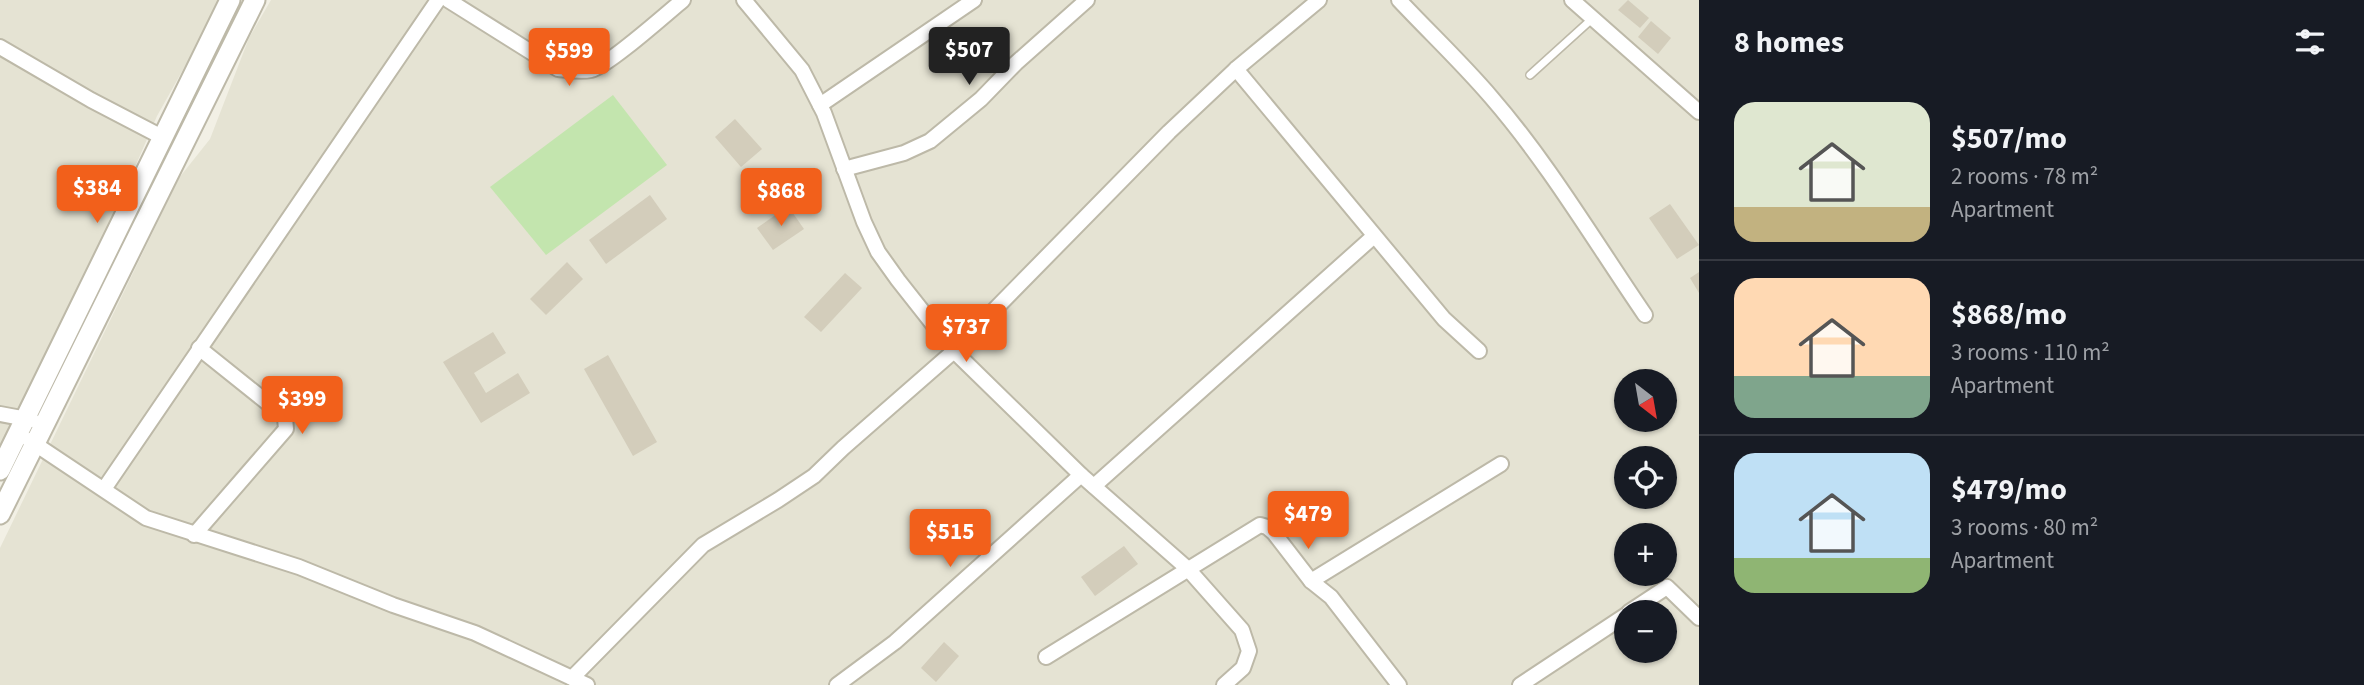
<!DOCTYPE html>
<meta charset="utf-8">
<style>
body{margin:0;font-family:"Source Sans 3",sans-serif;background:#20242c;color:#f1f3f6;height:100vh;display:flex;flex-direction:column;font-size:26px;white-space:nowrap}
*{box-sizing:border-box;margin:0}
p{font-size:23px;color:#9ea1a6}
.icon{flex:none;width:38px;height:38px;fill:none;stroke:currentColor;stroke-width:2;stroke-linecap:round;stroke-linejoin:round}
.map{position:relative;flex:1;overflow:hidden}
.sheet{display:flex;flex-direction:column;background:#171b24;width:665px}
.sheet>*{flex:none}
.needle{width:46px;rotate:149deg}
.tools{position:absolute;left:1614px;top:369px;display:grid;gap:14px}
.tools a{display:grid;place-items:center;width:63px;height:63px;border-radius:50%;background:#171b24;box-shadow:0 2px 5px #0004;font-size:35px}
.price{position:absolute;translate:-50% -60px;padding:0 16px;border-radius:7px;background:#f2601b;color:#fff;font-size:23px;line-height:46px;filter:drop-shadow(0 2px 4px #0008)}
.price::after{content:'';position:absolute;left:50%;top:42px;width:21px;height:16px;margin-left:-10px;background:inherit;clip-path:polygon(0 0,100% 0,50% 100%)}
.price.current{background:#222;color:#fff}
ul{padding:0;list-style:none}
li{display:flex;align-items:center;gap:21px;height:175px;padding:0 35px}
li+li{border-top:2px solid #363941}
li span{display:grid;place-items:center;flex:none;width:196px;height:140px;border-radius:21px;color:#555}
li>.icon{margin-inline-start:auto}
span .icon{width:84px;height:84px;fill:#fffc;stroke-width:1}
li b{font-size:30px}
h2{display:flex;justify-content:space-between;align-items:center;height:84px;padding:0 35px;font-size:30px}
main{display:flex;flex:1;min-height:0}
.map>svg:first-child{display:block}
.residential{fill:#e5e3d3;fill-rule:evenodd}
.green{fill:#c3e5ae}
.building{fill:#d3cdbb}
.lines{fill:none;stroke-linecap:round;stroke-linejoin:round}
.service-casing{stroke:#bdb9a8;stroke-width:10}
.minor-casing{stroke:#bdb9a8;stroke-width:18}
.tertiary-casing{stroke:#bdb9a8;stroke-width:23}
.service{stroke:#fff;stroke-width:7}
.minor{stroke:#fff;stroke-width:14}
.tertiary{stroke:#fff;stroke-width:19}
</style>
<main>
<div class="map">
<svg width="1699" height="685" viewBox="0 0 1699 685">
<rect width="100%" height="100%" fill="#f2f0e5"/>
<g class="residential">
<path d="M 0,0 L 222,0 L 157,116 L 106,234 L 0,445 Z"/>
<path d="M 271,0 L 1699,0 L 1699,685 L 0,685 L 0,548 L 179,178 L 210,139 L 249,38 ZM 1626,382 L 1664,382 L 1664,420 L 1626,420 ZM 1626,458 L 1664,458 L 1664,497 L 1626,497 ZM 1626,536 L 1664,536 L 1664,574 L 1626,574 ZM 1626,612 L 1664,612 L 1664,651 L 1626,651 Z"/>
</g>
<path class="green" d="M 613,95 L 667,165 L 546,255 L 490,187 Z"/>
<g class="building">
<path d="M 1628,0 L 1649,18 L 1640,28 L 1618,10 Z"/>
<path d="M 1651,21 L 1671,38 L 1658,54 L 1638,37 Z"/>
<path d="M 735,119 L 762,149 L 741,167 L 715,137 Z"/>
<path d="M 650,195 L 667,219 L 606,264 L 589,240 Z"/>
<path d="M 1670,204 L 1699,245 L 1677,259 L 1649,218 Z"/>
<path d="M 788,206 L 804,229 L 773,250 L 757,228 Z"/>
<path d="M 567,262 L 583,279 L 546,315 L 530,299 Z"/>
<path d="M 1699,272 L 1699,293 L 1690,278 Z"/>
<path d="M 845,273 L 862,288 L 821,332 L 804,317 Z"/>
<path d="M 493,332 L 506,353 L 474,373 L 486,393 L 518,373 L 530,393 L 481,423 L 443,362 Z"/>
<path d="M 608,355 L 657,442 L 633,456 L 584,369 Z"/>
<path d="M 1124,546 L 1138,564 L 1095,596 L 1081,577 Z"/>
<path d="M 944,642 L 959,656 L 936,682 L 921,668 Z"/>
</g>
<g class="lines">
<defs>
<path id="service" d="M 1530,75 L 1593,18"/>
<g id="minor">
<path d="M 448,0 L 558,69 C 568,70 580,72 591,70 C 608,66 666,14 683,0"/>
<path d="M 744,0 L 802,70 L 824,113 L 864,222 L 878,252 L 898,280 L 954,351 L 1081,475 L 1188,569 L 1242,630 L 1249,651 L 1243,668 L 1224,685"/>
<path d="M 1399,0 C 1429,32 1462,63 1491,97 C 1549,164 1595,242 1645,315"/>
<path d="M 1572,0 L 1699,112"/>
<path d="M 0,47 L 91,100 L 162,137"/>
<path d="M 1236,69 L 1444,319 L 1479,351"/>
<path d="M 820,105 L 974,0"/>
<path d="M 844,169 L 904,153 L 930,141 L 981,99 L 1016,63 L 1087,0"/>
<path d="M 0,414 L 32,420"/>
<path d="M 29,440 L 146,518 L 299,567 L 393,605 L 475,633 L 587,685"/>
<path d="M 1094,486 L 1374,236"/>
<path d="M 104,489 L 438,0"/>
<path d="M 194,535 L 286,429 L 285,418 L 279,412 L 199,348"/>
<path d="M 1311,581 L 1501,464"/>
<path d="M 1629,612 L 1667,587 L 1699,618"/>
<path d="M 1046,657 L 1260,525 L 1267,527 L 1274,533 L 1311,581 L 1331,597 L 1399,685"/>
<path d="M 572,678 L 703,545 L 778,500 L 814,476 L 843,448 L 954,351 L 1169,132 L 1236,69 L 1319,0"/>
<path d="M 837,685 L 895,642 L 1081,475"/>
<path d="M 1520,685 L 1626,615"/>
</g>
<g id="tertiary">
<path d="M 0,470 L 230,0"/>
<path d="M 0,514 L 255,0"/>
</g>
</defs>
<use href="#service" class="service-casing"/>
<use href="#minor" class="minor-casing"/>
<use href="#tertiary" class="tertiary-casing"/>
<use href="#service" class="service"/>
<use href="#minor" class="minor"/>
<use href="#tertiary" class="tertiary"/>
</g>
</svg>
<div class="tools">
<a><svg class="needle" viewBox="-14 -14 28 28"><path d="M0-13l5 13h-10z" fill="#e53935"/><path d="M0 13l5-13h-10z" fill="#9ea1a6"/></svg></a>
<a><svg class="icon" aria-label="locate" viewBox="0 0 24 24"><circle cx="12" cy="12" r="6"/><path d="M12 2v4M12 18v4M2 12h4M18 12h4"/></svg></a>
<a>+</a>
<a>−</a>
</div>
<b class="price current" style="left:969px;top:87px">$507</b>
<b class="price" style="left:569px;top:88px">$599</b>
<b class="price" style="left:97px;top:225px">$384</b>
<b class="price" style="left:781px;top:228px">$868</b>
<b class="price" style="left:966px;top:364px">$737</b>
<b class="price" style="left:302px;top:436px">$399</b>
<b class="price" style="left:1308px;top:551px">$479</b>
<b class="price" style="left:950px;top:569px">$515</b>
</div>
<section class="sheet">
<h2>8 homes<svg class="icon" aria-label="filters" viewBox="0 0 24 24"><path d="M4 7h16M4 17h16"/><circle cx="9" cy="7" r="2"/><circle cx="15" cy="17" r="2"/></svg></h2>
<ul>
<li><span style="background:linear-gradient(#dfe7d0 75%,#c2b280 0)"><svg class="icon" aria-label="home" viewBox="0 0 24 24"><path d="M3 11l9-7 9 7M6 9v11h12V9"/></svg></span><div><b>$507/mo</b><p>2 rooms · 78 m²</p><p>Apartment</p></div></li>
<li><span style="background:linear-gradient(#ffd9b3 70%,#7fa58c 0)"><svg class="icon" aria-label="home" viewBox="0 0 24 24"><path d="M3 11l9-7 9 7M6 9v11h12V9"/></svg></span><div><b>$868/mo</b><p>3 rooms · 110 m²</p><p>Apartment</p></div></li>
<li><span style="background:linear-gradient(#bfe0f5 75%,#8fb573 0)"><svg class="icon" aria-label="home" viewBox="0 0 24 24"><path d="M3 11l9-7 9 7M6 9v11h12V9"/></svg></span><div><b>$479/mo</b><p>3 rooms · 80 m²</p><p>Apartment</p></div></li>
</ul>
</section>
</main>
